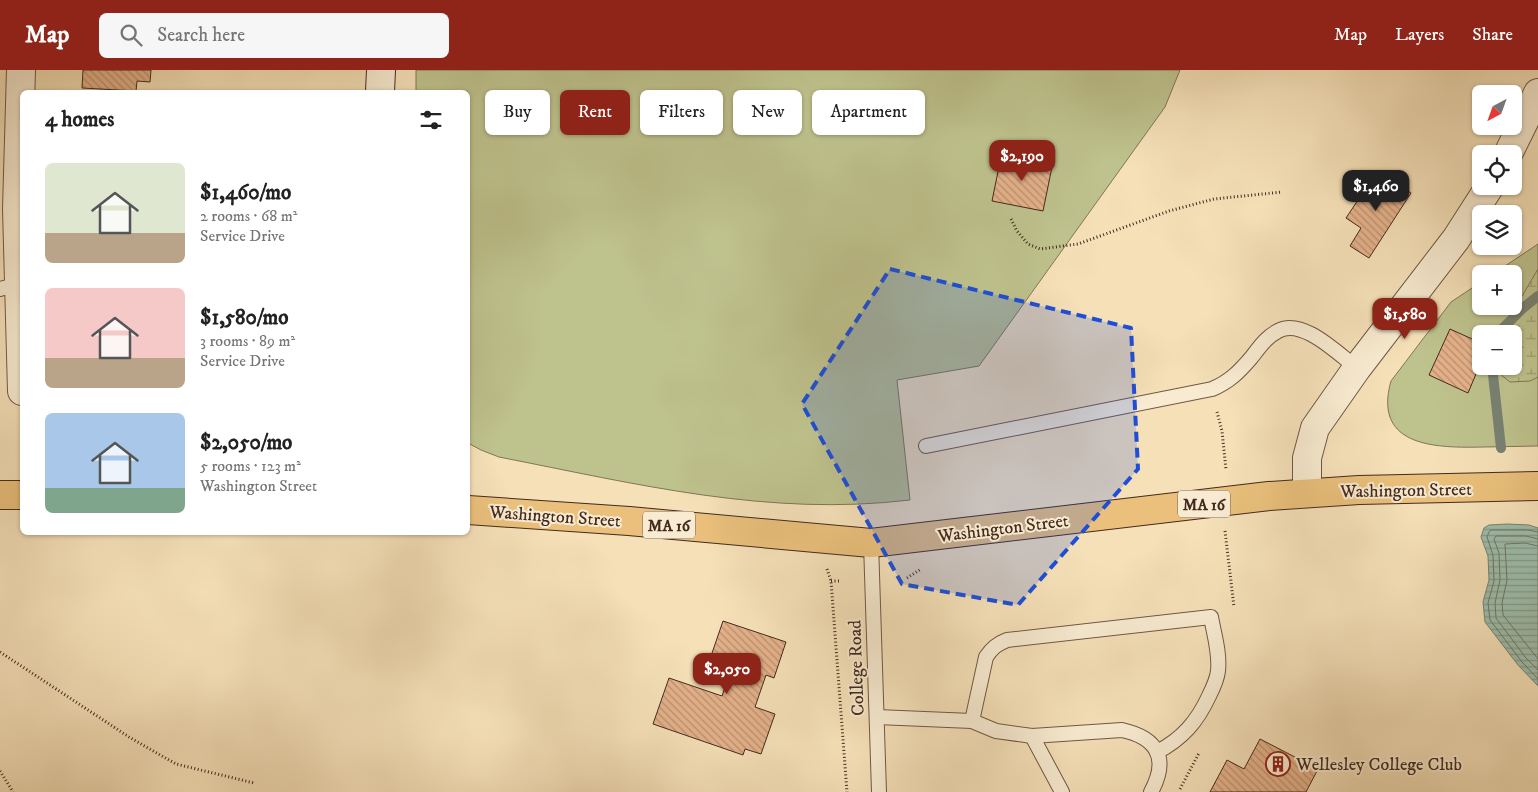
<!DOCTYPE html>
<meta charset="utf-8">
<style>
body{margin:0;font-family:"IM FELL DW Pica",serif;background:#f6f6f6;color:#222;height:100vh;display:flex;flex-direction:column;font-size:19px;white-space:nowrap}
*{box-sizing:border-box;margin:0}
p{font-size:16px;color:#767676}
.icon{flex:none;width:28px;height:28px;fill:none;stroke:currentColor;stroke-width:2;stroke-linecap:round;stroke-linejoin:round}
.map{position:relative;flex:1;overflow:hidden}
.sheet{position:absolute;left:20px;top:20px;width:450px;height:445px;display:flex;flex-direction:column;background:#fff;border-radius:8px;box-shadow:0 1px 4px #0004}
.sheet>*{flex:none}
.top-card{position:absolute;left:485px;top:20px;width:475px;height:45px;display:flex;gap:10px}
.needle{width:32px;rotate:221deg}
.tools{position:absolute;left:1472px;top:15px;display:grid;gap:10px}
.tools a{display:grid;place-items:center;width:50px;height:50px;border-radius:8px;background:#fff;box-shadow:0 1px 4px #0004;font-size:25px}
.price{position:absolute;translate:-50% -42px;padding:0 11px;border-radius:10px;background:#8f2418;color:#fff;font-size:16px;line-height:32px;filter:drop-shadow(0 1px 2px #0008)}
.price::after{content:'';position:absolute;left:50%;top:30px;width:15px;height:11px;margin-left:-8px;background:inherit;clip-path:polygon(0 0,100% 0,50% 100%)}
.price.active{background:#222;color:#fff}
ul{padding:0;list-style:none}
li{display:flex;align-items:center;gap:15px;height:125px;padding:0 25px}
li span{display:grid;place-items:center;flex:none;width:140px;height:100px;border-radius:8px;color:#555}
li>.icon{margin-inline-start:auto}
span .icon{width:60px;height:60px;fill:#fffc;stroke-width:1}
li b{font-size:21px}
h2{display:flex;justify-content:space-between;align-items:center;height:60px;padding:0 25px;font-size:21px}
.chip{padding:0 18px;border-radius:8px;background:#fff;box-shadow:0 1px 4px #0004;font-size:18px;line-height:45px}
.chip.active{background:#8f2418;color:#fff}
header{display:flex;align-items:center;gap:30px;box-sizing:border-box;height:70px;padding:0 25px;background:#8f2418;color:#fff}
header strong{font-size:24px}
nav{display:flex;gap:28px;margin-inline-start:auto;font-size:18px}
.search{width:350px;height:45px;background:#f6f6f6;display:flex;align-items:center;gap:12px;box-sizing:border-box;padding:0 18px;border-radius:8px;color:#767676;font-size:19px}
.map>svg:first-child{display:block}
.green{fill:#bec28d;stroke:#807656;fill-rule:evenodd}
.wetland{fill:url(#wetland-marsh);stroke:#807656}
.water{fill:url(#water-rules);stroke:#798273}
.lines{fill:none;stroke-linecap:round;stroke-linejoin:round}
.shore{stroke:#707465;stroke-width:1}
.stream{stroke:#798273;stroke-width:10}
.building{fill:url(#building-back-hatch);stroke:#432a1f}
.lane-casing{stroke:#705845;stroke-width:16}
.street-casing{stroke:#705845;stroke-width:30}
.secondary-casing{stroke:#432a1f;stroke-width:30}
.primary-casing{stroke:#432a1f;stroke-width:30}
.path{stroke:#432a1f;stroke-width:3;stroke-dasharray:1 2.5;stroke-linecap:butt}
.lane{stroke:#f8ebd1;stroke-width:14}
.street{stroke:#f8ebd1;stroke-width:28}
.secondary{stroke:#f8ebd1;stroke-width:28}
.primary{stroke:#eac07c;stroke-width:28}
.marked{fill:#1d4ed8;fill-opacity:0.2;stroke:#1d4ed8;stroke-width:4;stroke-dasharray:10 6;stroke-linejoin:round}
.labels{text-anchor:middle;stroke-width:4;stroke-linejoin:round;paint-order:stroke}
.shield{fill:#f8ebd1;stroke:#796454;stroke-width:1}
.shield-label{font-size:16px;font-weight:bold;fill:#432a1f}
.street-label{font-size:18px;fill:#432a1f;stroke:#f8ebd1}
.poi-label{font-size:18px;fill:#432a1f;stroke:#f8ebd1;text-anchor:start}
</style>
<header>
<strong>Map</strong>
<div class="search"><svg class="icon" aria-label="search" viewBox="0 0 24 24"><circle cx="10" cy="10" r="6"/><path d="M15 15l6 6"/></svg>Search here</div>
<nav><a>Map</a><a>Layers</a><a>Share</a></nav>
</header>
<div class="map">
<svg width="1538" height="722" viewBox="0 0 1538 722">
<defs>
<pattern id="wetland-marsh" width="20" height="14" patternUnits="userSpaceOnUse" patternTransform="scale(1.25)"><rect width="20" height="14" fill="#bec28d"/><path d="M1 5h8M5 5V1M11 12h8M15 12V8" fill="none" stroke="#9c9e73"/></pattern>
<pattern id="water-rules" width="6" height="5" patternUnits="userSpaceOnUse" patternTransform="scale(1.25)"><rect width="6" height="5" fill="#9dbdab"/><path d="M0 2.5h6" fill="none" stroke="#829a8b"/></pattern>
<pattern id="building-back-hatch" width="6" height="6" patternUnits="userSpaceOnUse" patternTransform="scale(1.25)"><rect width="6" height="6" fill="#e4b18a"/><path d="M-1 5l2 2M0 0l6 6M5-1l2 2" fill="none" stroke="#ba9070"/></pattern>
</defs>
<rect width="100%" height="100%" fill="#f5e0b8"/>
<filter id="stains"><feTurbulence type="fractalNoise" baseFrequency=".004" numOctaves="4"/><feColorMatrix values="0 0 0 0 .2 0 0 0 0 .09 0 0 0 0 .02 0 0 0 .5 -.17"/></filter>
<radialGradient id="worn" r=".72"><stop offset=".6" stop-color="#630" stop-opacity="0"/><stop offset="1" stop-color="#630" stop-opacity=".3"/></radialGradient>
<g class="green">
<path d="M 416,0 L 1180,0 L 1165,37 L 979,296 L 897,310 L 910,430 C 768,447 637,414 499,387 L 481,380 L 468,373 L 468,22 L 416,22 Z"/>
<path d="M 1538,174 L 1538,376 C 1520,376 1502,377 1484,377 C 1438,378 1372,378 1391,311 L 1451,232 L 1481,212 L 1481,236 L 1514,236 L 1514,204 L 1493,204 ZM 1481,264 L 1514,264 L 1514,296 L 1481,296 Z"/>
</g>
<path class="wetland" d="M 1538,199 L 1538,307 L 1530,311 L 1510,312 L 1494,299 L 1495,296 L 1514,296 L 1514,264 L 1503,264 L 1506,253 Z"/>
<path class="water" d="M 1507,454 L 1529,455 L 1538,458 L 1538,616 L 1518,595 L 1485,552 L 1483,532 L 1489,510 L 1488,486 L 1481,467 L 1484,458 L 1489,455 Z"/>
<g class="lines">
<g class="shore">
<path d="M 1538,462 L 1528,460 L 1491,460 L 1489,462 L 1487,467 L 1493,485 L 1494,511 L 1488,533 L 1490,550 L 1522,592 L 1538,609"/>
<path d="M 1538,469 L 1526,466 L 1496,466 L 1494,469 L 1499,483 L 1500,510 L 1495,533 L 1496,548 L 1526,588 L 1538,600"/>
<path d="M 1538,476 L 1525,473 L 1505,474 L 1507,510 L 1502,533 L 1503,545 L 1538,589"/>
</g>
<g class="stream">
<path d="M 1497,264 L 1523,238 L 1538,226"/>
<path d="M 1492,296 L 1501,378"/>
</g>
</g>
<g class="building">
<path d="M 83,0 L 151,0 L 150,12 L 137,11 L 136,21 L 82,18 Z"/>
<path d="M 1002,82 L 1053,92 L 1043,141 L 992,131 Z"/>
<path d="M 1378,100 L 1411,123 L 1369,188 L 1350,176 L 1361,158 L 1346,148 Z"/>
<path d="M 1450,259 L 1481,273 L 1481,292 L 1468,323 L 1429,305 Z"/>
<path d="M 723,551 L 786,572 L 774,608 L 766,605 L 755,637 L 775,644 L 761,684 L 745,679 L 743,685 L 653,654 L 669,608 L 722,626 L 732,597 L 710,589 Z"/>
<path d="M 1260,669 L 1318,699 L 1306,722 L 1210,722 L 1227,690 L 1244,699 Z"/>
</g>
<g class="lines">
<defs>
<g id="lane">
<path d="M 0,219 L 19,214"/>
<path d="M 926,376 L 1212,319 C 1229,312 1239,302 1251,288 C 1259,278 1266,267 1278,261 C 1302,247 1338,284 1357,298"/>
<path d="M 871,473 L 879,722"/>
<path d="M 877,647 L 972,651 L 996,661 L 1032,666 L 1122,660 C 1158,668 1169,689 1151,722"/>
<path d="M 972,651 L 986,587 C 992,578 997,574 1007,570 L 1211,547 C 1214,564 1220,583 1218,601 C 1217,610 1213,618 1209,626 C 1197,652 1182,669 1157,682"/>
<path d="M 1032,666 L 1062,722"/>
</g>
<g id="street">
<path d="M 21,0 L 17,139 L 22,321"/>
<path d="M 1508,84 L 1538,23"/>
<path d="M 1307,423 L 1307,388 L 1315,358 L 1357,298 L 1456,169 L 1490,116"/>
</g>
<path id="secondary" d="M 380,22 L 381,0"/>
<g id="primary">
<path d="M 0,425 L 22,425"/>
<path d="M 468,440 L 629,451 L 871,473 L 1269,426 L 1359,420 L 1538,416"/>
</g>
</defs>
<use href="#lane" class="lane-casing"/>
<use href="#street" class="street-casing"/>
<use href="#secondary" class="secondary-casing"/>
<use href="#primary" class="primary-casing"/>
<g class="path">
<path d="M 1011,149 L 1017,161 L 1028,174 L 1040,179 L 1078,174 L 1169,141 L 1214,129 L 1282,122"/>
<path d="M 1217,342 L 1222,361 L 1226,400"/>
<path d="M 1225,461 L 1234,537"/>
<path d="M 827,499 L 831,511 L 847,722"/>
<path d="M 907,508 L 921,499"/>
<path d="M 831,511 L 841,511"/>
<path d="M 0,582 L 129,667 L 176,694 L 254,713"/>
<path d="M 0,701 L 13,722"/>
<path d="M 1180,719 L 1199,683"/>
</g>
<use href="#lane" class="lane"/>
<use href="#street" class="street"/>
<use href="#secondary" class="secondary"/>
<use href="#primary" class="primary"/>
</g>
<path class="marked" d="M 890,199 L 1131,258 L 1138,399 L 1018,535 L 902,514 L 802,334 Z"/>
<defs>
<symbol id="building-ring" viewBox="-11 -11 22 22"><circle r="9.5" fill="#f8ebd1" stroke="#8f2418" stroke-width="1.5"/><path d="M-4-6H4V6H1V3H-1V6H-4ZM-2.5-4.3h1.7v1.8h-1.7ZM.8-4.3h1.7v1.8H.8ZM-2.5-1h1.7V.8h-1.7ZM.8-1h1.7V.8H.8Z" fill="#8f2418"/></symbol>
</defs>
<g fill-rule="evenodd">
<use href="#building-ring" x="1264" y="680" width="28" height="28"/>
</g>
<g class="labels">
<g class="shield">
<rect x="1178" y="420.5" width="52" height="27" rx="4"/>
<rect x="643" y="441.5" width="52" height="27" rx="4"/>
</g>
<g class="shield-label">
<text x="1204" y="440">MA 16</text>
<text x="669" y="461">MA 16</text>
</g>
<g class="street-label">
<text transform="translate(1406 420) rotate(-1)" y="6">Washington Street</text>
<text transform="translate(555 446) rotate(4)" y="6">Washington Street</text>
<text transform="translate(1003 458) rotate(-7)" y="6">Washington Street</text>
<text transform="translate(856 598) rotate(-92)" y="6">College Road</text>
</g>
<g class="poi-label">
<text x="1296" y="700">Wellesley College Club</text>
</g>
</g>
<rect width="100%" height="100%" filter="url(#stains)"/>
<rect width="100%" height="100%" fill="url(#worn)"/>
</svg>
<div class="tools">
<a><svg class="needle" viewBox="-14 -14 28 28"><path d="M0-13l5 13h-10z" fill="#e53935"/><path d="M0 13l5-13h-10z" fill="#767676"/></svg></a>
<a><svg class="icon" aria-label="locate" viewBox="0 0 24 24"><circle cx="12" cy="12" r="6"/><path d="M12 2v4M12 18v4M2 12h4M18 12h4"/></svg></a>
<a><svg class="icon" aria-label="layers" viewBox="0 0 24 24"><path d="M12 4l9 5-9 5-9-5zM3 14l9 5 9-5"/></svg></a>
<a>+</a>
<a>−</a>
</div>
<b class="price" style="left:1022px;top:112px">$2,190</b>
<b class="price active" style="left:1376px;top:142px">$1,460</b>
<b class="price" style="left:1405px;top:270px">$1,580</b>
<b class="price" style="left:727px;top:625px">$2,050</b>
<div class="top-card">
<a class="chip">Buy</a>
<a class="chip active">Rent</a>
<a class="chip">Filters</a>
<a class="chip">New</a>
<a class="chip">Apartment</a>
</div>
<section class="sheet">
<h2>4 homes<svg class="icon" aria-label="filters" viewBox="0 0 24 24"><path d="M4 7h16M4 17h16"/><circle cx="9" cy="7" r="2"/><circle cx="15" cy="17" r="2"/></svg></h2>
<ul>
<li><span style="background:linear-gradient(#dfe7d0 70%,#b9a48a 0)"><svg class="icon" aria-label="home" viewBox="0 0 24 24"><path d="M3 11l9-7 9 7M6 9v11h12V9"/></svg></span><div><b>$1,460/mo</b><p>2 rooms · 68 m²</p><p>Service Drive</p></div></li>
<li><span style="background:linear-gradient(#f6c9c9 70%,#b9a48a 0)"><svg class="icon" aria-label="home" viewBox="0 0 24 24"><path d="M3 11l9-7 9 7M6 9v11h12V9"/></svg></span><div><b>$1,580/mo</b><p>3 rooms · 89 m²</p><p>Service Drive</p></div></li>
<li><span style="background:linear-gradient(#a9c7e8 75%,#7fa58c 0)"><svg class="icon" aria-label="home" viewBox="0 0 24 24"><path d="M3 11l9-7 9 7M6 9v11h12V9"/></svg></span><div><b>$2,050/mo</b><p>5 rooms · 123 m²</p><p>Washington Street</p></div></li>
</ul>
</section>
</div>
